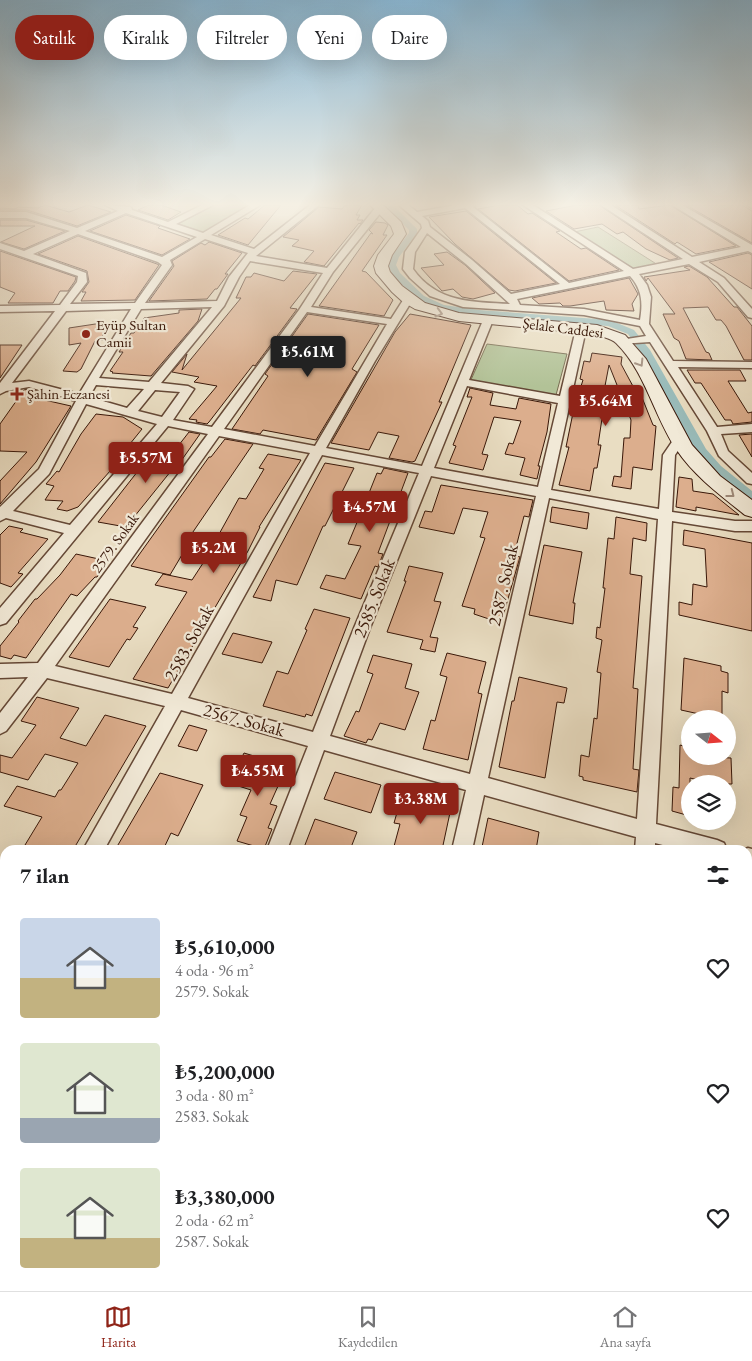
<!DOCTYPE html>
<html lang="tr">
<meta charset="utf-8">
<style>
body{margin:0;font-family:"EB Garamond",serif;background:#f6f6f6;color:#202124;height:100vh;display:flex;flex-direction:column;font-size:19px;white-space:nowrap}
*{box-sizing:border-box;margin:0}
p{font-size:16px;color:#757577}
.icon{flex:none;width:28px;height:28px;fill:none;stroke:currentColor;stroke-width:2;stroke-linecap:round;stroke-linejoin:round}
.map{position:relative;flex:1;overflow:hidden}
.drawer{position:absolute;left:0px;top:845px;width:752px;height:446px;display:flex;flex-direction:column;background:#fff;border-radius:15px 15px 0 0;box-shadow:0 5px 20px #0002}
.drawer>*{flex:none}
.top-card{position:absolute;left:15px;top:15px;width:500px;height:45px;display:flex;gap:10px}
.needle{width:32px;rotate:107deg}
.controls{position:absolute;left:681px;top:710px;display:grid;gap:10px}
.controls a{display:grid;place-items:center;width:55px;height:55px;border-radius:50%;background:#fff;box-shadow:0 5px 20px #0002;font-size:25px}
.price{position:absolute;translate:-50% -42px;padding:0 11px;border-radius:5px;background:#8f2418;color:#fff;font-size:16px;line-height:32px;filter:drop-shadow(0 1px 2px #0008)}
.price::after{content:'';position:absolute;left:50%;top:30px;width:15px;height:11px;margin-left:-8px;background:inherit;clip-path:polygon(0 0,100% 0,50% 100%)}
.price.selected{background:#222;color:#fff}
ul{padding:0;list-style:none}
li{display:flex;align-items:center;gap:15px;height:125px;padding:0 20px}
li span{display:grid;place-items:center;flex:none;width:140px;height:100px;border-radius:5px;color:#555}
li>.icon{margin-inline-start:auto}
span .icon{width:60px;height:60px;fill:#fffc;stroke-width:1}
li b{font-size:21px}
h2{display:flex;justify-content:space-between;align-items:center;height:60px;padding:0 20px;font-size:21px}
.chip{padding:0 18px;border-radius:22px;background:#fff;box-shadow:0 5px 20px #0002;font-size:18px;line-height:45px}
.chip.selected{background:#8f2418;color:#fff}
.tabs{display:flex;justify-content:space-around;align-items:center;height:70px;border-top:1px solid #e0e0e0;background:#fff;font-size:14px;color:#757577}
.tabs a{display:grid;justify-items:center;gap:2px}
.tabs .selected{color:#8f2418}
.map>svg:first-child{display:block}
.green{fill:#b2c297;stroke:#766c50}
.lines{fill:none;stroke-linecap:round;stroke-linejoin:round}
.canal{fill:#99bbb9;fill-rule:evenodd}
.building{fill:#dcae8d;stroke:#391708}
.street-casing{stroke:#654836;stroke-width:3}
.secondary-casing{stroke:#391708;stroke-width:2}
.street{fill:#f1e9d7;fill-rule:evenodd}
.secondary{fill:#f1e9d7;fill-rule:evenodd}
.oneway{stroke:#9e8a7a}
.poi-dot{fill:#8f2418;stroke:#f1e9d7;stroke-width:2}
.labels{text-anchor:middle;stroke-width:4.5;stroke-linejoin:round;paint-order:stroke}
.far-poi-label{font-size:15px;fill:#391708;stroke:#f1e9d7;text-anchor:start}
.far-street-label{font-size:15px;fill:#391708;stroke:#f1e9d7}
.street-label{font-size:18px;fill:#391708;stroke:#f1e9d7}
</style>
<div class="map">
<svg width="752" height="1291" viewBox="0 0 752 1291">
<rect width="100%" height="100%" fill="#e9ddc2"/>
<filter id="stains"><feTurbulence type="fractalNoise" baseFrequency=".004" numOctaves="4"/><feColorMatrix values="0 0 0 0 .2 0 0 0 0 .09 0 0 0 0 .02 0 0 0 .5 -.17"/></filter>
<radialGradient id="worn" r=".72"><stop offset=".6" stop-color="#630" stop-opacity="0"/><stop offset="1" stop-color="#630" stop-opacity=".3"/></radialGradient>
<g class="green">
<path d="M 215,205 L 249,205 L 204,233 L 176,225 Z"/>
<path d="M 598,227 L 658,265 L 634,269 L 574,232 Z"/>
<path d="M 487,344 L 567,354 L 556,395 L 470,382 Z"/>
</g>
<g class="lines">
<path class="canal" d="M 384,205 L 393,205 L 417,229 L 417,233 L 399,257 L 396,265 L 400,273 L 424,296 L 444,305 L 479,310 L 610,320 L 634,330 L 650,350 L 706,449 L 721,466 L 752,491 L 752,501 L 748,500 L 713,472 L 697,454 L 640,351 L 628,334 L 608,326 L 479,316 L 439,309 L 418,300 L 393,276 L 388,265 L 391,257 L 409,233 L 409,230 Z"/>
</g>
<g class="building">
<path d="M 45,205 L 69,212 L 88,205 L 111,212 L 77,226 L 27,210 L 0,210 L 0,208 L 15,209 L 18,207 L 38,208 Z"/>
<path d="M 149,205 L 161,205 L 181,212 L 168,220 L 138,210 Z"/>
<path d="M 265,205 L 281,205 L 248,245 L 218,235 L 245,218 L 248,219 Z"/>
<path d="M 345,205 L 362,205 L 356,215 L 360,215 L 357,220 L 363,220 L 360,224 L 359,223 L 324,266 L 304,262 L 314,251 L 292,246 L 299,240 L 283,237 L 319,207 L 342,209 Z"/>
<path d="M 500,205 L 517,205 L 528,214 L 532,213 L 560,231 L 556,232 L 581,249 L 586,248 L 619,270 L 569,281 L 478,209 Z"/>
<path d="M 577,205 L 599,205 L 678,258 L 670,260 L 646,249 L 623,232 L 617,234 L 602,224 L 574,229 L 546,211 Z"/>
<path d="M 615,205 L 638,205 L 639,209 L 670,205 L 736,246 L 696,254 L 677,242 L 675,244 Z"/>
<path d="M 686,205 L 742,205 L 752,211 L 752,243 Z"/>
<path d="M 466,211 L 556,283 L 515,291 L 509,290 L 455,244 L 429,217 Z"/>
<path d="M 126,215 L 160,226 L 158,228 L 190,239 L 162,255 L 90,231 Z"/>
<path d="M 0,220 L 26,220 L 65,231 L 24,249 L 1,242 L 35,226 L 0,226 Z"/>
<path d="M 376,222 L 385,223 L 388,225 L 383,235 L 387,235 L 362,271 L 366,272 L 393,300 L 384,316 L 319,306 L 371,233 L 373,234 L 369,230 Z"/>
<path d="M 78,236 L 157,264 L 159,265 L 135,300 L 81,301 L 86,292 L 82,292 L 89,282 L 87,271 L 38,254 Z"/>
<path d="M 209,242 L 242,253 L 225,274 L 228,274 L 217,289 L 215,289 L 207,299 L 149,301 L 174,266 L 172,261 L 201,243 L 205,245 Z"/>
<path d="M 0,251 L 76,277 L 75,281 L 68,291 L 60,291 L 53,303 L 8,303 L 15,293 L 0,287 Z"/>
<path d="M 447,252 L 465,265 L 495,293 L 473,299 L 462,297 L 453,289 L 442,291 L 421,268 L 444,265 L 434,254 Z"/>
<path d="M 748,253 L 752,255 L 752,289 L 709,262 Z"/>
<path d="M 689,266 L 707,277 L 734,307 L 737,307 L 752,326 L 752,360 L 744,360 L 726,326 L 721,320 L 716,320 L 708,307 L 683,308 L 706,352 L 709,353 L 712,360 L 686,359 L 679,341 L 674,338 L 663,314 L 675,314 L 648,278 L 646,281 L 644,277 L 690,270 L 684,267 Z"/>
<path d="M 293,271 L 317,274 L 290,308 L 297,309 L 255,366 L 253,365 L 209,422 L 207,424 L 196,422 L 197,420 L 189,419 L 217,386 L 194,382 L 199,377 L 172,372 L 187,354 L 182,370 L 241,298 L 236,298 L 246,277 L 251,277 L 254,273 L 284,281 Z"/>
<path d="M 629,278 L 638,294 L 632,304 L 634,311 L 606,310 L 604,301 L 570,306 L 563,306 L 560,303 L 539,304 L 532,298 Z"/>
<path d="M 202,309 L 198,321 L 151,376 L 112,373 L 113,372 L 110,371 L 123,352 L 119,352 L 131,333 L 134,333 L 137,327 L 141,327 L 144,318 L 179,313 L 179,310 Z"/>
<path d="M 308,314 L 379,325 L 352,369 L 357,372 L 316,440 L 263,430 L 260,434 L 232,429 L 268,376 L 265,374 Z"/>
<path d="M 410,314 L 471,325 L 439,402 L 442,402 L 415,461 L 412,462 L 389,458 L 399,436 L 378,432 L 369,450 L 331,443 L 395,332 Z"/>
<path d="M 102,323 L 103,340 L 95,341 L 81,369 L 77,372 L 63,371 L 81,343 L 69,345 L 69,328 Z"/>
<path d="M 0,345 L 22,345 L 0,378 Z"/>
<path d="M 592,353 L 622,357 L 621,364 L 635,390 L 639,390 L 653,425 L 656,426 L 652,470 L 633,467 L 631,489 L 612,486 L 614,476 L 621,477 L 624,438 L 630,438 L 631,420 L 609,365 L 600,412 L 603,412 L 598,445 L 601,445 L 597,468 L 594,468 L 590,491 L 559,485 L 569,447 L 566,447 L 574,408 L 583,380 L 580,379 L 584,361 L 590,362 Z"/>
<path d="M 687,370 L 740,370 L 746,381 L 728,381 L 748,413 L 752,412 L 752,422 L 733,424 L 731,420 L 725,420 L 701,383 L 695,383 Z"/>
<path d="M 470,388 L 493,393 L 490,405 L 516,409 L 519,398 L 551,404 L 547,432 L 538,466 L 540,466 L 537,479 L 520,475 L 525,458 L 505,454 L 509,443 L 513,444 L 521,421 L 494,417 L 482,454 L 488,455 L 483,470 L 449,463 L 456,446 L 453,445 L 472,397 L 467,397 Z"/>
<path d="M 29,389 L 46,394 L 40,399 L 71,406 L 36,462 L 0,504 L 0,481 L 27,452 L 0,451 L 0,424 L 24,390 Z"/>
<path d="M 96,414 L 123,417 L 142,429 L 117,460 L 119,461 L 78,507 L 67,511 L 57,509 L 63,501 L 45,500 L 54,486 L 46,484 L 57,471 L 59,472 L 81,434 Z"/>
<path d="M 189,432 L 200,434 L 181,461 L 179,461 L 126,527 L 98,522 L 145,462 L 150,463 L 162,448 L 175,450 Z"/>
<path d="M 752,434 L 752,457 L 739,435 Z"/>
<path d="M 225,439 L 253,444 L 182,548 L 186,548 L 170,575 L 131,566 L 209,457 L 211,457 Z"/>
<path d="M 268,454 L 301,460 L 259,527 L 260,527 L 248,551 L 168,688 L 133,679 L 187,592 L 155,585 L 163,574 L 192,580 L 220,537 L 218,536 L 239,498 L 246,499 L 264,469 L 259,468 Z"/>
<path d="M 325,463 L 354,468 L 325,526 L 323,526 L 297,585 L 276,580 L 271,601 L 253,597 Z"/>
<path d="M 384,468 L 408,473 L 378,553 L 383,554 L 378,567 L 375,566 L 361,599 L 320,588 L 326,575 L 345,579 L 361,546 L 348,544 L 358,520 L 353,519 L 366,493 L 369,493 L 377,473 L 381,474 Z"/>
<path d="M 679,477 L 692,479 L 693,491 L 713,494 L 739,515 L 696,507 L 696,511 L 676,507 Z"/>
<path d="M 441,485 L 533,500 L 529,517 L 524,516 L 514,555 L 520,557 L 501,623 L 474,614 L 475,609 L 462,606 L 485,538 L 480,537 L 488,512 L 463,508 L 454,534 L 419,527 L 425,511 L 432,512 Z"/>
<path d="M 552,507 L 589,513 L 587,529 L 550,522 Z"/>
<path d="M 616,517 L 647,523 L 646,541 L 633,538 L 630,574 L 642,576 L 633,688 L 638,689 L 633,769 L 639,770 L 637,792 L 583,780 L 583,777 L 579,776 L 581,755 L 589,757 L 594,718 L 597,719 L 601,673 L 597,672 L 602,640 L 596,638 L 597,627 L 600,628 L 605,588 L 603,588 L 608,538 L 614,539 Z"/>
<path d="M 9,526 L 23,529 L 20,532 L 48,539 L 18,573 L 23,574 L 11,587 L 0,583 L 0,535 Z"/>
<path d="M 684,530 L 752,543 L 752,631 L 679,615 L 679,602 L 692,605 L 693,584 L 707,587 L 705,549 L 683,545 Z"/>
<path d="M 544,545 L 582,552 L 573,603 L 575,603 L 573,624 L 529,615 Z"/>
<path d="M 76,554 L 108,561 L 97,577 L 95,577 L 77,596 L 71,594 L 26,658 L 14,655 L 11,659 L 0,656 L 0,646 L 19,622 L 18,621 L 35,599 L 37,599 L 60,575 Z"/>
<path d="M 409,566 L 443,573 L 434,601 L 441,602 L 430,637 L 438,638 L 435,652 L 420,649 L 423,640 L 387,632 L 406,581 L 404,581 Z"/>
<path d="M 110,599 L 146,607 L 133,627 L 138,628 L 130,640 L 127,639 L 109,667 L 69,657 Z"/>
<path d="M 314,609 L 350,618 L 312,716 L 306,714 L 305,717 L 263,706 L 277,671 L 288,674 L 307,630 L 305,629 Z"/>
<path d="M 233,633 L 272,642 L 262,663 L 222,654 Z"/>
<path d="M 447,653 L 486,662 L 478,693 L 482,694 L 468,760 L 423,749 L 431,720 L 435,721 L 447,677 L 440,675 Z"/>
<path d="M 373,655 L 412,664 L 405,688 L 419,692 L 405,730 L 380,723 L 372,740 L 368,739 L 366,743 L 344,736 L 356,711 L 359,712 L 373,674 L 367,672 Z"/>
<path d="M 684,658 L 721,666 L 721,671 L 728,673 L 728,693 L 722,691 L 722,719 L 681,710 Z"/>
<path d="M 519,677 L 567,688 L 564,703 L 557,702 L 545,778 L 499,767 L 512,701 L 514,701 Z"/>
<path d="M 37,697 L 79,708 L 60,738 L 86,746 L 105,715 L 146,726 L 73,850 L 41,850 L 25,845 L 42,817 L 4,806 L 17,786 L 55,797 L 59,790 L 61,790 L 78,763 L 45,754 L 28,780 L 0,772 L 0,755 L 12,758 L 36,725 L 21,721 Z"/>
<path d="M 189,725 L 207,730 L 197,751 L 178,746 Z"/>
<path d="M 680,745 L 690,748 L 690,756 L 731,758 L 732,784 L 715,784 L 690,778 L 690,816 L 672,811 L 673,787 L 679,788 Z"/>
<path d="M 244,753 L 287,766 L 270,804 L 277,806 L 268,828 L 272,829 L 264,849 L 237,841 L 247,817 L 240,815 L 251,790 L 229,783 Z"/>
<path d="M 335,772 L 381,785 L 371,813 L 324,799 Z"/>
<path d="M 160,773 L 203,785 L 178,836 L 171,833 L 163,850 L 115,850 Z"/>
<path d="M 402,795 L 451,808 L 442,850 L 393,850 L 400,824 L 394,823 Z"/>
<path d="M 488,818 L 539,832 L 536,850 L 491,850 L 482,847 Z"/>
<path d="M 315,819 L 357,832 L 350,850 L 303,850 Z"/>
</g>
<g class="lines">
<defs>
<g id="street">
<path d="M 105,205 L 131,207 L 132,210 L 168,222 L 202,205 L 213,205 L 176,224 L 203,233 L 250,205 L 260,205 L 211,235 L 254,249 L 310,205 L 319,205 L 256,256 L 327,268 L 376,207 L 382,207 L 382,211 L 333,272 L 311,307 L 391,319 L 405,297 L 408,296 L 413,299 L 375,361 L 326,448 L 422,466 L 484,318 L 488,317 L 493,320 L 469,380 L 560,396 L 576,329 L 577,327 L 585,327 L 586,329 L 551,490 L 659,509 L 663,455 L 676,436 L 680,435 L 686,439 L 675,455 L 672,512 L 735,521 L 752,521 L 752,531 L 735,531 L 672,521 L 656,824 L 717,840 L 724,843 L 727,850 L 682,850 L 655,843 L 655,850 L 635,850 L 636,837 L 484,795 L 472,850 L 452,850 L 466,790 L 324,750 L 287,850 L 267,850 L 308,746 L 181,710 L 104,850 L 83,850 L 165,706 L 47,678 L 6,731 L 0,734 L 0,713 L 28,677 L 0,678 L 0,664 L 38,663 L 208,434 L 168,426 L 6,623 L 0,625 L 0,608 L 64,533 L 6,518 L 0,521 L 0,507 L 39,469 L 76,401 L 29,387 L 6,391 L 0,394 L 0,383 L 55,311 L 0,312 L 0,306 L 60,305 L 77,282 L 78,276 L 0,249 L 0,243 L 24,251 L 70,231 L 26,218 L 0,218 L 0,212 L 26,212 L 77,228 L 118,211 ZM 126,213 L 197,237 L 162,257 L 85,231 ZM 78,234 L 158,262 L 162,265 L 135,303 L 70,304 L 87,282 L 86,273 L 33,254 ZM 205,239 L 248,253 L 229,277 L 217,301 L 145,303 L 172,265 L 170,260 ZM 250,261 L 323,273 L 299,310 L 212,427 L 173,420 L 194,389 L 188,386 L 161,383 L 224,306 L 239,277 ZM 212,307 L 149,382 L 99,378 L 141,309 ZM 131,309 L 79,394 L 29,381 L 12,383 L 66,311 ZM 307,312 L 387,324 L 315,446 L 224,429 ZM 96,385 L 144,389 L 127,408 L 89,397 ZM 467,386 L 558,403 L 538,487 L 434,468 ZM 155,390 L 180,392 L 162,417 L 138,411 ZM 86,404 L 157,424 L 70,525 L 13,511 L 49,474 ZM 219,436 L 310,453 L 172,694 L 55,666 ZM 322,455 L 419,473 L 354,628 L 313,732 L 188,698 ZM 431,476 L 536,496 L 470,774 L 330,736 L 370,628 ZM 549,498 L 658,519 L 637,819 L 488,778 Z"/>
<path d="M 399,205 L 408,205 L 417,212 L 456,205 L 475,205 L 473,207 L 569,283 L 624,271 L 523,205 L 533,205 L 633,269 L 683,259 L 601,205 L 611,205 L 692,257 L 741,247 L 672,205 L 682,205 L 752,245 L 752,253 L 748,251 L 699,262 L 724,278 L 752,309 L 752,318 L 748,317 L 718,282 L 689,264 L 639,274 L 647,285 L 651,297 L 649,324 L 673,361 L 752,362 L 752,368 L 678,367 L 717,427 L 752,424 L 752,432 L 721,434 L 728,451 L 752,473 L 752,484 L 747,483 L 719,456 L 707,431 L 650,342 L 620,344 L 619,342 L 620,340 L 646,336 L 640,326 L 584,315 L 463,307 L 430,296 L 410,278 L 403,269 L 405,252 L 422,228 L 421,224 ZM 465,208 L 560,284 L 511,294 L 472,260 L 430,227 L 428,221 L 422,216 ZM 427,233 L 466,264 L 510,304 C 473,302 437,303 413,269 L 415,252 ZM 630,276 C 642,289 643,303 640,320 L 584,309 L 520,305 L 517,299 Z"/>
<path d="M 747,205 L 752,205 L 752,208 Z"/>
<path d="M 748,848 L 752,849 L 752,869 L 748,868 L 748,850 L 743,850 Z"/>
<path d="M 0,967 L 5,969 L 5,991 L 0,989 Z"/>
<path d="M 96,1286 L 124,1286 L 122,1291 L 94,1291 Z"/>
<path d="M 540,1286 L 578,1286 L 580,1291 L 542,1291 Z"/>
<rect x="599" y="1286" width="28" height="5"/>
</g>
<g id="secondary">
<path d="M 370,205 L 383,205 L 401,222 L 406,234 L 392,255 L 388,266 L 390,272 L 402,286 L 425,303 L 459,313 L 597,325 L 625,335 L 646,359 L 692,445 L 720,476 L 752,500 L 752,517 L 745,515 C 720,495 694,476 676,449 C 654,416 645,371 616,343 C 611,338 601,337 595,334 L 459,321 L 415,309 L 403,302 L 392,292 L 376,273 L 374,266 L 378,255 L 394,234 L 391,226 Z"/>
<path d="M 0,1268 L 5,1271 L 5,1286 L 20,1286 L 22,1291 L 0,1291 Z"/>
</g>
</defs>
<use href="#street" class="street-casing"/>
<use href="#secondary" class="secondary-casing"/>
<use href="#street" class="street"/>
<use href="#secondary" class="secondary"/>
</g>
<defs><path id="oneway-chevron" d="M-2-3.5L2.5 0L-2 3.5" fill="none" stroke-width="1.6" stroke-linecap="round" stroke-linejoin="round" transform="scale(1.25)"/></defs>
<g class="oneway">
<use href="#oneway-chevron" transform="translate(439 313) rotate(15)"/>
<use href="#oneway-chevron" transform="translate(640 363) rotate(58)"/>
<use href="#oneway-chevron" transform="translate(731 494) rotate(38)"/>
</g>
<linearGradient id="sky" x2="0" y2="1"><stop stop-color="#88b7d5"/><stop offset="0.53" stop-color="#f5f0e4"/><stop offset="1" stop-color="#f5f0e4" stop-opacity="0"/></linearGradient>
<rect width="752" height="386" fill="url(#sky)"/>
<g class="poi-dot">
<circle cx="86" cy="334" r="5"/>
<path d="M14.5 386.5h5v5h5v5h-5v5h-5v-5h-5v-5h5z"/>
</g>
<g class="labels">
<g class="far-poi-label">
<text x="96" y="330">Eyüp Sultan<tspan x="96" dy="17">Camii</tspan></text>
<text x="27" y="399">Şahin Eczanesi</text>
</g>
<g class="far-street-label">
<text transform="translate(563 328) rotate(7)" y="5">Şelale Caddesi</text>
<text transform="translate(115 543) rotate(-54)" y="5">2579. Sokak</text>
</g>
<g class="street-label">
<text transform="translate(503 585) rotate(-77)" y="6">2587. Sokak</text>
<text transform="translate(374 598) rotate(-68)" y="6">2585. Sokak</text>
<text transform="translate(189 643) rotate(-61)" y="6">2583. Sokak</text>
<text transform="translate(244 720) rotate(15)" y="6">2567. Sokak</text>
</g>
</g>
<rect width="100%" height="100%" filter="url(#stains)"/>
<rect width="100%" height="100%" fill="url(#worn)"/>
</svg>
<div class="controls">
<a><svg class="needle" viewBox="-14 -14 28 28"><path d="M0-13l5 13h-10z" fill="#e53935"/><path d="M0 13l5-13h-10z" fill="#757577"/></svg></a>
<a><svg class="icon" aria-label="layers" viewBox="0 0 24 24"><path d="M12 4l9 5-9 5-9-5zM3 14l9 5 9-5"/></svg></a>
</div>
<b class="price selected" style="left:308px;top:378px">₺5.61M</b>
<b class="price" style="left:606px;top:427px">₺5.64M</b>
<b class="price" style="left:146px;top:484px">₺5.57M</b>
<b class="price" style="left:370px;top:533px">₺4.57M</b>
<b class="price" style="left:214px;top:574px">₺5.2M</b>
<b class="price" style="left:258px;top:797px">₺4.55M</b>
<b class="price" style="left:421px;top:825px">₺3.38M</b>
<div class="top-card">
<a class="chip selected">Satılık</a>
<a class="chip">Kiralık</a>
<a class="chip">Filtreler</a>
<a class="chip">Yeni</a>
<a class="chip">Daire</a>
</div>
<section class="drawer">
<h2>7 ilan<svg class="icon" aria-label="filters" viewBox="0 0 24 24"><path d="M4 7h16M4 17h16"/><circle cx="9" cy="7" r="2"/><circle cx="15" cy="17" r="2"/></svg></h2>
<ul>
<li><span style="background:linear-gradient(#c9d6e8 60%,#c2b280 0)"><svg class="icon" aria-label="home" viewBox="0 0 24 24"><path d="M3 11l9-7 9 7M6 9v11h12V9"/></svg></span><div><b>₺5,610,000</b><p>4 oda · 96 m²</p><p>2579. Sokak</p></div><svg class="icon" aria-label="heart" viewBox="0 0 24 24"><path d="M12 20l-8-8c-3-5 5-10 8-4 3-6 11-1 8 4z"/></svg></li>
<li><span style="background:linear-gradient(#dfe7d0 75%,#9aa5b1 0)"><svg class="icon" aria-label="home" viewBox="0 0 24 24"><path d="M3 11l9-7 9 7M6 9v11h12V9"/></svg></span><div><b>₺5,200,000</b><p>3 oda · 80 m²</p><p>2583. Sokak</p></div><svg class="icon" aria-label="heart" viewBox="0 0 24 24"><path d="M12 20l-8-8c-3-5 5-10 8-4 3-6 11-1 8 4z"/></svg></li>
<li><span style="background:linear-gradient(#dfe7d0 70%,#c2b280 0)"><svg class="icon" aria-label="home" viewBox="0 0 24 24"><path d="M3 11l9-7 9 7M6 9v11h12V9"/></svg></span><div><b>₺3,380,000</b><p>2 oda · 62 m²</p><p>2587. Sokak</p></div><svg class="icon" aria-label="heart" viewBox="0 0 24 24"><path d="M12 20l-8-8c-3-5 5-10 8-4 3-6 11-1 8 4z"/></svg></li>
</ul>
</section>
</div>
<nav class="tabs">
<a class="selected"><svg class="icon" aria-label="map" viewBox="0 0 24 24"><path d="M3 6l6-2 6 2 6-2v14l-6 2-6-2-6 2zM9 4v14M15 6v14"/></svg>Harita</a>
<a><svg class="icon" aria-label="saved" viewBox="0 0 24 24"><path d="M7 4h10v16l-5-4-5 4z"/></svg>Kaydedilen</a>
<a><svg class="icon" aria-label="home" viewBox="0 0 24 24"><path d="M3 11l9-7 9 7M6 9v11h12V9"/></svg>Ana sayfa</a>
</nav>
